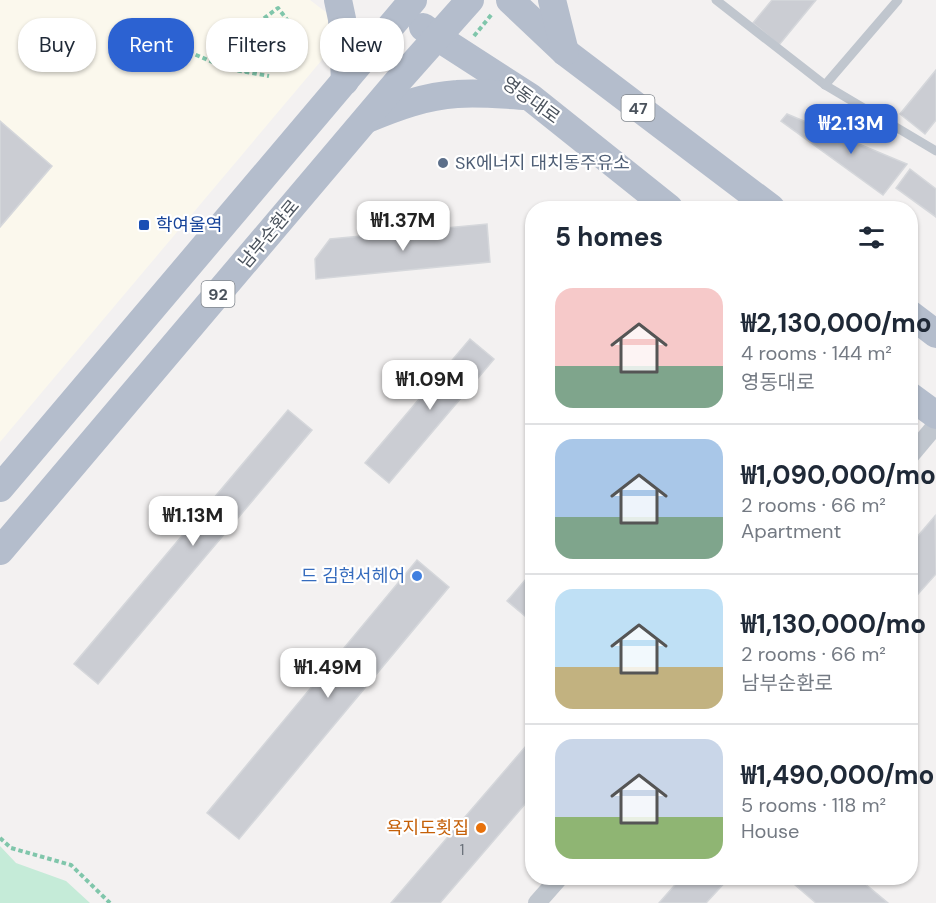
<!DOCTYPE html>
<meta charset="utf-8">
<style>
body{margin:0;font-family:"DM Sans","Noto Sans KR",sans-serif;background:#f6f6f7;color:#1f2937;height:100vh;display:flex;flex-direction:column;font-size:22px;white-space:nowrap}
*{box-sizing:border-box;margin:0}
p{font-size:20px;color:#747a83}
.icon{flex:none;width:33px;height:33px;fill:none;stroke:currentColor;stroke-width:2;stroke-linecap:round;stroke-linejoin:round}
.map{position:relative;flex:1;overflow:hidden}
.details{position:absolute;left:525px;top:201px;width:393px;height:684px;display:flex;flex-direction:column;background:#fff;border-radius:24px;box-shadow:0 2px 4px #0004}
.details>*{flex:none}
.banner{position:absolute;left:18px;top:18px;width:417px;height:54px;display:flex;gap:12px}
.price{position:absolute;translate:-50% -51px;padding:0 14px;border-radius:12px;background:#fff;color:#222;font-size:20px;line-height:39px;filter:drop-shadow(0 2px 3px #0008)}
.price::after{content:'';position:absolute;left:50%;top:36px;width:18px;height:14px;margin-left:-9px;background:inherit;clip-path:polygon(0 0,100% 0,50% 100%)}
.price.active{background:#2c62d2;color:#fff}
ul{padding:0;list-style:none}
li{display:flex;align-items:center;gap:18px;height:150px;padding:0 30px}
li+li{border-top:2px solid #e0e1e3}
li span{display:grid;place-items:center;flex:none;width:168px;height:120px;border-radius:18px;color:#555}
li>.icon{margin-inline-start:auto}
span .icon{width:72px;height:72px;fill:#fffc;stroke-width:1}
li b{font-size:26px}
h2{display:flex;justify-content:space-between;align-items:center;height:72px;padding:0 30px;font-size:26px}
.pill{padding:0 21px;border-radius:24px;background:#fff;box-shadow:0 2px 4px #0004;font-size:21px;line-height:54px}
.pill.active{background:#2c62d2;color:#fff}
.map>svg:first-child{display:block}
.commercial{fill:#fbf8ed}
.green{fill:#c5ebd8}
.building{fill:#cbcdd3;stroke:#d5d7db;stroke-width:1.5}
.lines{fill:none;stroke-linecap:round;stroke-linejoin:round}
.path{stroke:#80c6ab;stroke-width:4;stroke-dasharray:4.5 3;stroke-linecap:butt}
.lane{stroke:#c0c6ce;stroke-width:9}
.street{stroke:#c0c6ce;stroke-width:18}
.primary{stroke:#b4bdcc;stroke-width:28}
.service-dot{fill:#5c6f8a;stroke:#fff;stroke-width:2}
.transit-dot{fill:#1a4fb4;stroke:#fff;stroke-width:2}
.shop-dot{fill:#3f7fe0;stroke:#fff;stroke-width:2}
.food-dot{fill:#e8710a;stroke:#fff;stroke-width:2}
.labels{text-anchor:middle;stroke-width:4.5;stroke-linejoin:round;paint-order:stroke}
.number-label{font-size:15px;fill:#6a717a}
.shield{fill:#fff;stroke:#80868d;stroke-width:1.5}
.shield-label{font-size:16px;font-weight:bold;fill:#4a525c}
.street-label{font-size:18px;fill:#4a525c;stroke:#fff}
.service-label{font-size:18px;fill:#4e5e75;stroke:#fff;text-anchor:start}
.transit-label{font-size:18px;fill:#164399;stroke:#fff;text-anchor:start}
.shop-label{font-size:18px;fill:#366cbe;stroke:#fff;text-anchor:end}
.food-label{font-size:18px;fill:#c56008;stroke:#fff;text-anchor:end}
</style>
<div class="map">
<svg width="936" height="903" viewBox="0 0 936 903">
<rect width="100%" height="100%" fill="#f3f1f1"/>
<path class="commercial" d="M 0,0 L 310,0 L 348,29 L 0,442 Z"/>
<path class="green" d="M 0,846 L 16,863 L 66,881 L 90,903 L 0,903 Z"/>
<g class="building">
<path d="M 772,0 L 816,0 L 779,45 L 753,23 Z"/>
<path d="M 936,70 L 936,120 L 925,134 L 900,114 Z"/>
<path d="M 787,114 L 907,164 L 883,195 L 781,121 Z"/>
<path d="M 0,121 L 52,166 L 0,227 Z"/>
<path d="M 910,169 L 936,189 L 936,217 L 896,188 Z"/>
<path d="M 487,224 L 490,262 L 316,279 L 315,259 L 330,239 Z"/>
<path d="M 470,339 L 494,359 L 389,483 L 365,463 Z"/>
<path d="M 288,410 L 312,430 L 98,684 L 74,664 Z"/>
<path d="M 935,516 L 936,574 L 910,603 L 910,545 Z"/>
<path d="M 417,560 L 449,587 L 239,839 L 207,813 Z"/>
<path d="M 532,572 L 532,622 L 507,601 Z"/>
<path d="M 532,739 L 532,796 L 440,903 L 391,903 Z"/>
<path d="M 681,878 L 729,878 L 706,903 L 659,903 Z"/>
<path d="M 787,878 L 858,878 L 888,903 L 816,903 Z"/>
</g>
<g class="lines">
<g class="path">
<path d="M 474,36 L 492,14"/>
<path d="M 168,43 L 229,69 L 269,76"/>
<path d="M 246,73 L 255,25 L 278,8 L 295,30 L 272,47"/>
<path d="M 0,838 L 11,848 L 71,865 L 110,903"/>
</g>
<g class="lane">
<path d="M 716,0 L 825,85 L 936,151"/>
<path d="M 825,85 L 898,0"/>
</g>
<g class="street">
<path d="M 910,456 L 936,425"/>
<path d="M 537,903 L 559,878"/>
</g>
<g class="primary">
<path d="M 338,0 L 342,19 L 345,81"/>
<path d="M 510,0 L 565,52 L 771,208"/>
<path d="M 552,0 L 565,52"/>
<path d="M 423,27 L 437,37 L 530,97 L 669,208"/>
<path d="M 367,119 C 396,107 425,96 457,94 C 480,92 504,95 527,96"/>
<path d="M 910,314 L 936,334"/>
<path d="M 910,396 L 936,415"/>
<path d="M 0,488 L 413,0"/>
<path d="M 0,551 L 398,81 L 470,0"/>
</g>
</g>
<circle class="service-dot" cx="443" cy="163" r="6"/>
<rect class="transit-dot" x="138" y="219" width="12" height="12" rx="3"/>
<circle class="shop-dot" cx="417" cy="576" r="6"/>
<circle class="food-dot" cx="481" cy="828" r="6"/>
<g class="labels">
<g class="number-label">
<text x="462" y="855">1</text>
</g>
<g class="shield">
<rect x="621.5" y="95" width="33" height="26" rx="4.5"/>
<rect x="201.5" y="281" width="33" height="26" rx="4.5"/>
</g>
<g class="shield-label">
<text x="638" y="114">47</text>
<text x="218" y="300">92</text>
</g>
<g class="street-label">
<text transform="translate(531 100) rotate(36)" y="6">영동대로</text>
<text transform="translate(269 234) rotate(-50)" y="6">남부순환로</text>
</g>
<g class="service-label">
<text x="455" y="169">SK에너지 대치동주유소</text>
</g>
<g class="transit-label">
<text x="156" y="231">학여울역</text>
</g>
<g class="shop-label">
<text x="405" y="582">드 김현서헤어</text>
</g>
<g class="food-label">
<text x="469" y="834">욕지도횟집</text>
</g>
</g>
</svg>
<b class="price active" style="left:851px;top:155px">₩2.13M</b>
<b class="price" style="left:403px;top:252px">₩1.37M</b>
<b class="price" style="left:430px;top:411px">₩1.09M</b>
<b class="price" style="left:193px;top:547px">₩1.13M</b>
<b class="price" style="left:328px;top:699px">₩1.49M</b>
<div class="banner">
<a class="pill">Buy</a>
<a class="pill active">Rent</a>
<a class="pill">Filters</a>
<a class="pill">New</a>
</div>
<section class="details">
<h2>5 homes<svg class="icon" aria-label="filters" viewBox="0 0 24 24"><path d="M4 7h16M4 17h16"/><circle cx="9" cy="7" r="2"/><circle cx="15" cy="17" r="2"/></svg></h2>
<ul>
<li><span style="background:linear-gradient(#f6c9c9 65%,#7fa58c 0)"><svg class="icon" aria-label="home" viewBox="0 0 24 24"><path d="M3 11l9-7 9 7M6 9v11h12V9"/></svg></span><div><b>₩2,130,000/mo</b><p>4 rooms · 144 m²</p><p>영동대로</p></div></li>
<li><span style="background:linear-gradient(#a9c7e8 65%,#7fa58c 0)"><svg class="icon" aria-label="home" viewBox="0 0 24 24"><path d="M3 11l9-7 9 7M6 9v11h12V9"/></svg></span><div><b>₩1,090,000/mo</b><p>2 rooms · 66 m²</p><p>Apartment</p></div></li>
<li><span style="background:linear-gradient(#bfe0f5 65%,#c2b280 0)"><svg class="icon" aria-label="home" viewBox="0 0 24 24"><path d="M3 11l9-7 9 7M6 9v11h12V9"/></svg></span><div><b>₩1,130,000/mo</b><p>2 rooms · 66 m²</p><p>남부순환로</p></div></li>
<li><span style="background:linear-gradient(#c9d6e8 65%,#8fb573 0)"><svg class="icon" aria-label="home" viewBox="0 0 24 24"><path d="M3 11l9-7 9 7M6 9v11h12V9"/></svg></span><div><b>₩1,490,000/mo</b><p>5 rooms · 118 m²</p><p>House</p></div></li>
</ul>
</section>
</div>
